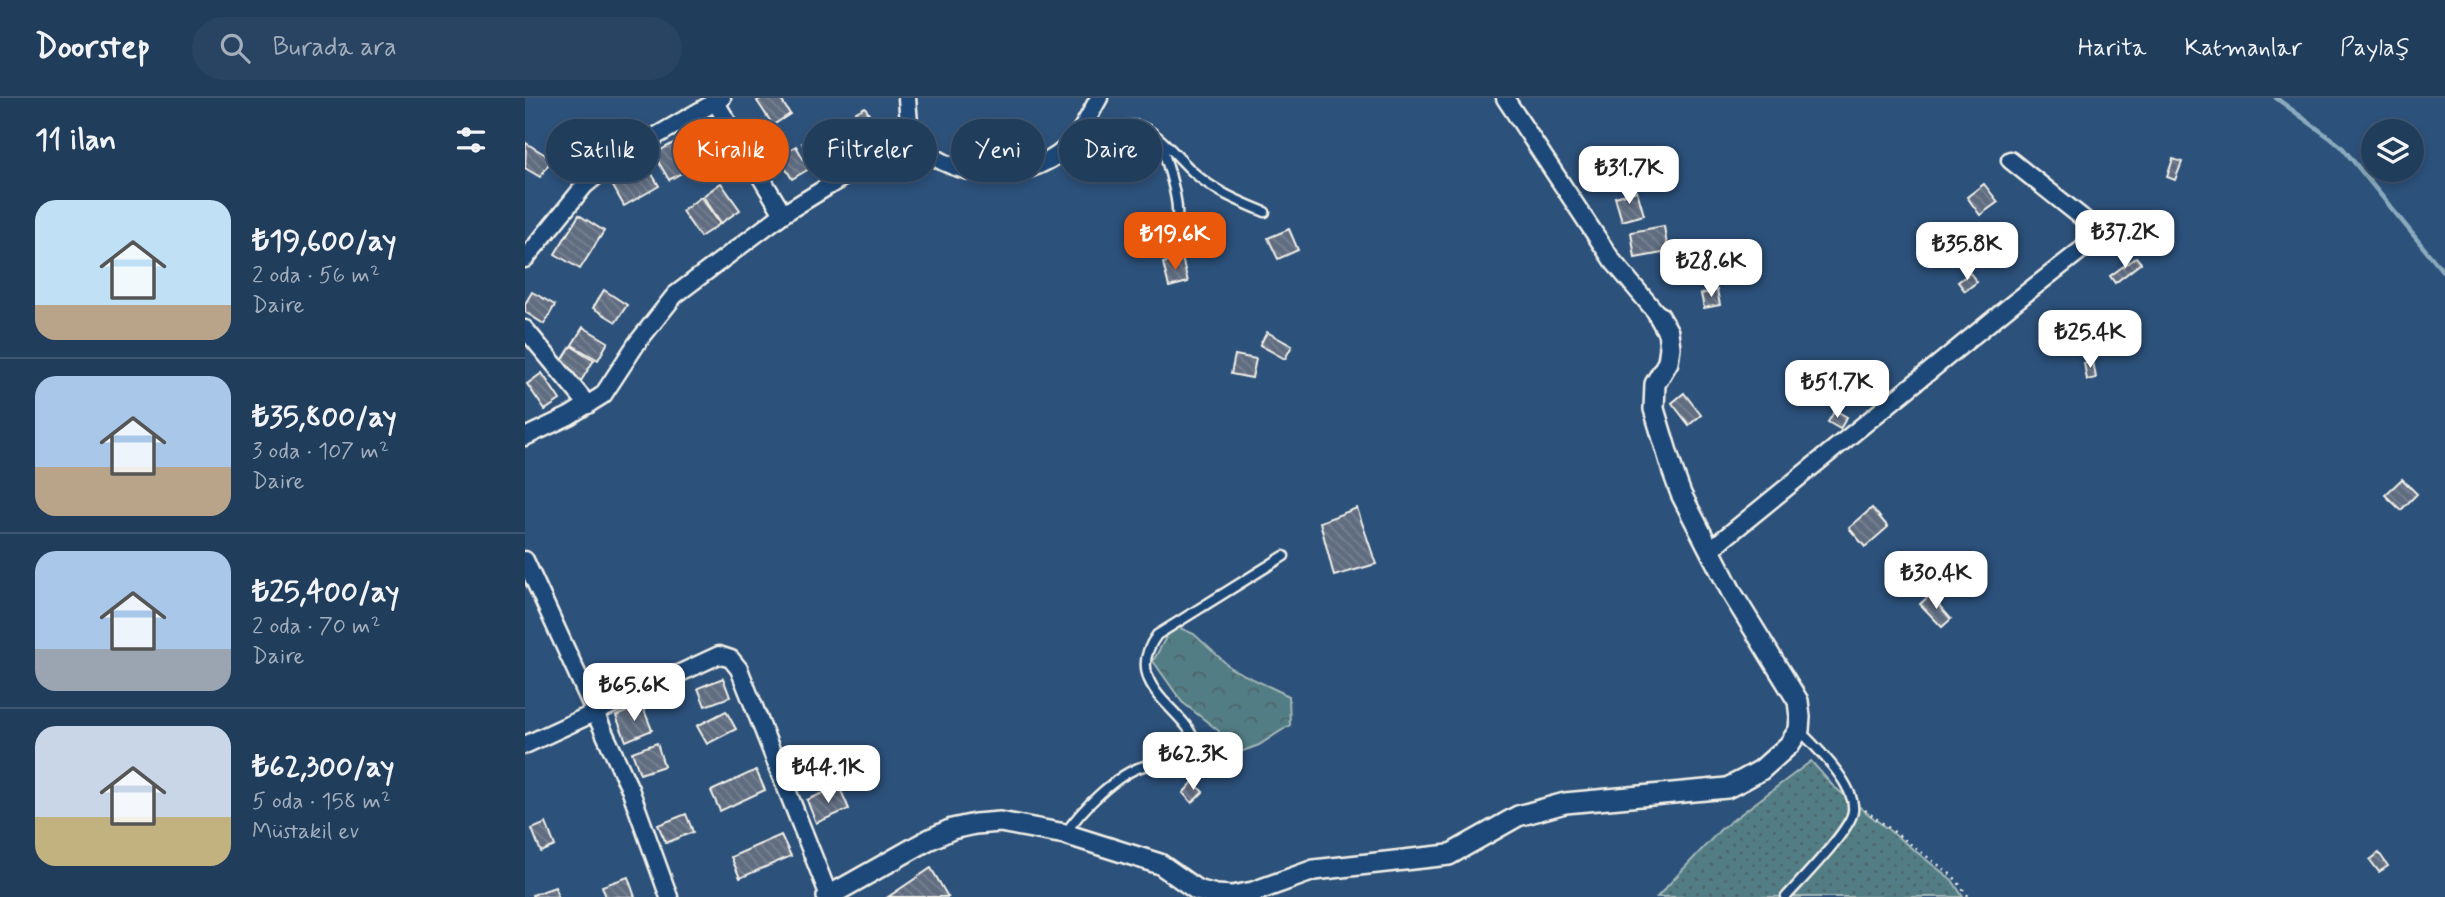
<!DOCTYPE html>
<html lang="tr">
<meta charset="utf-8">
<style>
body{margin:0;font-family:Mynerve,sans-serif;background:#294462;color:#f1f3f6;height:100vh;display:flex;flex-direction:column;font-size:26px;white-space:nowrap}
*{box-sizing:border-box;margin:0}
p{font-size:23px;color:#a2aebb}
.icon{flex:none;width:38px;height:38px;fill:none;stroke:currentColor;stroke-width:2;stroke-linecap:round;stroke-linejoin:round}
.map{position:relative;flex:1;overflow:hidden}
.side{display:flex;flex-direction:column;background:#213d5c;width:525px}
.side>*{flex:none}
.guide{position:absolute;left:21px;top:21px;width:665px;height:63px;display:flex;gap:14px}
.buttons{position:absolute;left:1836px;top:21px;display:grid;gap:14px}
.buttons a{display:grid;place-items:center;width:63px;height:63px;border-radius:50%;background:#213d5c;box-shadow:0 4px 10px #0003,0 0 0 2px #3e5672;font-size:35px}
.price{position:absolute;translate:-50% -60px;padding:0 16px;border-radius:14px;background:#fff;color:#222;font-size:23px;line-height:46px;filter:drop-shadow(0 2px 4px #0008)}
.price::after{content:'';position:absolute;left:50%;top:42px;width:21px;height:16px;margin-left:-10px;background:inherit;clip-path:polygon(0 0,100% 0,50% 100%)}
.price.current{background:#ea580c;color:#fff}
ul{padding:0;list-style:none}
li{display:flex;align-items:center;gap:21px;height:175px;padding:0 35px}
li+li{border-top:2px solid #3e5672}
li span{display:grid;place-items:center;flex:none;width:196px;height:140px;border-radius:21px;color:#555}
li>.icon{margin-inline-start:auto}
span .icon{width:84px;height:84px;fill:#fffc;stroke-width:1}
li b{font-size:30px}
h2{display:flex;justify-content:space-between;align-items:center;height:84px;padding:0 35px;font-size:30px}
.pill{padding:0 24px;border-radius:32px;background:#213d5c;box-shadow:0 4px 10px #0003,0 0 0 2px #3e5672;font-size:24px;line-height:63px}
.pill.current{background:#ea580c;color:#fff}
header{display:flex;align-items:center;gap:42px;box-sizing:border-box;height:98px;padding:0 35px;background:#213d5c;border-bottom:2px solid #3e5672}
header strong{font-size:33px}
nav{display:flex;gap:38px;margin-inline-start:auto;font-size:24px}
.search{width:490px;height:63px;background:#294462;display:flex;align-items:center;gap:18px;box-sizing:border-box;padding:0 24px;border-radius:38px;color:#a2aebb;font-size:26px}
main{display:flex;flex:1;min-height:0}
.map>svg:first-child{display:block}
.grass{fill:url(#grass-dots);stroke:#a4b7b6;stroke-width:2}
.forest{fill:url(#forest-crowns);stroke:#a4b7b6;stroke-width:2}
.lines{fill:none;stroke-linecap:round;stroke-linejoin:round}
.stream{stroke:#8babbd;stroke-width:4.5}
.building{fill:url(#building-back-hatch);stroke:#f4f1e8;stroke-width:2}
.service-casing{stroke:#f4f1e8;stroke-width:13}
.minor-casing{stroke:#f4f1e8;stroke-width:21}
.tertiary-casing{stroke:#f4f1e8;stroke-width:24}
.path{stroke:#f4f1e8;stroke-width:2.5;stroke-dasharray:2 5;stroke-linecap:butt}
.service{stroke:#1f4a7a;stroke-width:8}
.minor{stroke:#1f4a7a;stroke-width:16}
.tertiary{stroke:#1f4a7a;stroke-width:19}
</style>
<header>
<strong>Doorstep</strong>
<div class="search"><svg class="icon" aria-label="search" viewBox="0 0 24 24"><circle cx="10" cy="10" r="6"/><path d="M15 15l6 6"/></svg>Burada ara</div>
<nav><a>Harita</a><a>Katmanlar</a><a>Paylaş</a></nav>
</header>
<main>
<section class="side">
<h2>11 ilan<svg class="icon" aria-label="filters" viewBox="0 0 24 24"><path d="M4 7h16M4 17h16"/><circle cx="9" cy="7" r="2"/><circle cx="15" cy="17" r="2"/></svg></h2>
<ul>
<li><span style="background:linear-gradient(#bfe0f5 75%,#b9a48a 0)"><svg class="icon" aria-label="home" viewBox="0 0 24 24"><path d="M3 11l9-7 9 7M6 9v11h12V9"/></svg></span><div><b>₺19,600/ay</b><p>2 oda · 56 m²</p><p>Daire</p></div></li>
<li><span style="background:linear-gradient(#a9c7e8 65%,#b9a48a 0)"><svg class="icon" aria-label="home" viewBox="0 0 24 24"><path d="M3 11l9-7 9 7M6 9v11h12V9"/></svg></span><div><b>₺35,800/ay</b><p>3 oda · 107 m²</p><p>Daire</p></div></li>
<li><span style="background:linear-gradient(#a9c7e8 70%,#9aa5b1 0)"><svg class="icon" aria-label="home" viewBox="0 0 24 24"><path d="M3 11l9-7 9 7M6 9v11h12V9"/></svg></span><div><b>₺25,400/ay</b><p>2 oda · 70 m²</p><p>Daire</p></div></li>
<li><span style="background:linear-gradient(#c9d6e8 65%,#c2b280 0)"><svg class="icon" aria-label="home" viewBox="0 0 24 24"><path d="M3 11l9-7 9 7M6 9v11h12V9"/></svg></span><div><b>₺62,300/ay</b><p>5 oda · 158 m²</p><p>Müstakil ev</p></div></li>
</ul>
</section>
<div class="map">
<svg width="1920" height="799" viewBox="0 0 1920 799">
<defs>
<pattern id="grass-dots" width="8" height="8" patternUnits="userSpaceOnUse" patternTransform="scale(1.75)"><rect width="8" height="8" fill="#537d85"/><path d="M2 2h.1M6 6h.1" fill="none" stroke="#4e6569" stroke-width="1.8" stroke-linecap="round"/></pattern>
<pattern id="forest-crowns" width="20" height="18" patternUnits="userSpaceOnUse" patternTransform="scale(1.75)"><rect width="20" height="18" fill="#537d85"/><path d="M2 6a3 3 0 1 1 6 0M12 15a3 3 0 1 1 6 0" fill="none" stroke="#4e6569"/></pattern>
<pattern id="building-back-hatch" width="6" height="6" patternUnits="userSpaceOnUse" patternTransform="scale(1.75)"><rect width="6" height="6" fill="#606c80"/><path d="M-1 5l2 2M0 0l6 6M5-1l2 2" fill="none" stroke="#778192"/></pattern>
</defs>
<rect width="100%" height="100%" fill="#2c517b"/>
<filter id="ink" filterUnits="userSpaceOnUse"><feTurbulence type="fractalNoise" baseFrequency=".0143" numOctaves="2"/><feDisplacementMap in="SourceGraphic" scale="14" xChannelSelector="R" yChannelSelector="G"/><feConvolveMatrix kernelMatrix="1 2 1 2 8 2 1 2 1" color-interpolation-filters="sRGB"/></filter>
<g filter="url(#ink)">
<path class="grass" d="M 1286,663 L 1308,688 L 1427,782 L 1438,799 L 1132,799 L 1196,731 Z"/>
<path class="forest" d="M 648,527 L 669,536 L 707,571 L 764,598 L 765,627 L 734,647 L 696,661 L 694,633 L 657,604 L 628,563 Z"/>
<g class="lines">
<path class="stream" d="M 1751,0 L 1816,48 L 1920,176"/>
</g>
<g class="building">
<path d="M 236,0 L 255,0 L 265,16 L 248,27 L 232,3 Z"/>
<path d="M 340,9 L 354,35 L 318,56 L 303,30 Z"/>
<path d="M 170,33 L 184,60 L 144,82 L 129,56 Z"/>
<path d="M 293,36 L 306,56 L 290,66 L 277,45 Z"/>
<path d="M 1,45 L 27,61 L 15,79 L 0,70 Z"/>
<path d="M 271,48 L 284,71 L 267,81 L 253,58 Z"/>
<path d="M 1648,61 L 1657,64 L 1650,82 L 1642,79 Z"/>
<path d="M 120,64 L 134,88 L 99,108 L 85,83 Z"/>
<path d="M 196,85 L 215,112 L 196,125 L 178,98 Z"/>
<path d="M 1459,86 L 1473,104 L 1455,117 L 1442,99 Z"/>
<path d="M 1112,93 L 1119,117 L 1097,123 L 1090,99 Z"/>
<path d="M 176,99 L 195,126 L 175,139 L 157,113 Z"/>
<path d="M 54,117 L 79,133 L 55,171 L 30,156 Z"/>
<path d="M 1139,128 L 1143,154 L 1110,160 L 1106,134 Z"/>
<path d="M 764,131 L 773,152 L 753,161 L 743,140 Z"/>
<path d="M 1611,159 L 1616,165 L 1590,185 L 1585,178 Z"/>
<path d="M 657,160 L 663,184 L 644,189 L 638,165 Z"/>
<path d="M 1445,175 L 1452,184 L 1440,193 L 1433,184 Z"/>
<path d="M 79,192 L 102,207 L 91,224 L 68,210 Z"/>
<path d="M 1192,192 L 1195,207 L 1179,210 L 1176,196 Z"/>
<path d="M 7,194 L 30,207 L 19,226 L 0,214 L 0,206 Z"/>
<path d="M 58,229 L 83,244 L 73,262 L 47,247 Z"/>
<path d="M 742,234 L 767,248 L 760,261 L 735,247 Z"/>
<path d="M 46,248 L 69,262 L 56,283 L 44,276 L 47,272 L 35,266 Z"/>
<path d="M 710,257 L 731,261 L 727,280 L 706,276 Z"/>
<path d="M 1568,263 L 1571,280 L 1562,282 L 1559,265 Z"/>
<path d="M 17,275 L 35,302 L 20,312 L 2,286 Z"/>
<path d="M 1159,295 L 1176,317 L 1164,327 L 1147,305 Z"/>
<path d="M 1310,312 L 1322,319 L 1315,331 L 1303,324 Z"/>
<path d="M 1877,381 L 1892,396 L 1876,412 L 1860,397 Z"/>
<path d="M 832,410 L 851,466 L 809,478 L 795,424 Z"/>
<path d="M 1347,410 L 1363,429 L 1340,449 L 1324,430 Z"/>
<path d="M 1405,497 L 1426,521 L 1417,529 L 1395,506 Z"/>
<path d="M 198,580 L 205,599 L 180,608 L 173,590 Z"/>
<path d="M 117,607 L 127,632 L 101,643 L 91,618 Z"/>
<path d="M 201,613 L 211,631 L 182,646 L 172,628 Z"/>
<path d="M 132,645 L 139,668 L 115,676 L 107,654 Z"/>
<path d="M 231,672 L 240,692 L 195,713 L 186,693 Z"/>
<path d="M 668,684 L 678,694 L 667,705 L 658,695 Z"/>
<path d="M 314,688 L 324,711 L 291,725 L 282,702 Z"/>
<path d="M 161,716 L 168,734 L 141,745 L 133,727 Z"/>
<path d="M 21,725 L 30,748 L 16,754 L 7,731 Z"/>
<path d="M 256,737 L 266,758 L 215,780 L 206,759 Z"/>
<path d="M 1854,755 L 1863,768 L 1854,774 L 1845,762 Z"/>
<path d="M 406,770 L 423,799 L 363,799 Z"/>
<path d="M 103,779 L 110,799 L 81,799 L 77,788 Z"/>
<path d="M 30,789 L 33,799 L 8,799 L 7,797 Z"/>
</g>
<g class="lines">
<defs>
<g id="service">
<path d="M 555,34 C 577,40 598,20 619,30 C 633,35 656,63 668,74 C 689,93 713,103 740,114"/>
<path d="M 636,44 C 644,76 664,120 643,149"/>
<path d="M 540,736 C 555,713 592,675 619,668 C 635,663 660,664 669,648 C 671,615 592,591 632,537 L 759,458"/>
<path d="M 1261,799 C 1276,782 1326,732 1328,713 C 1331,687 1291,649 1274,632"/>
</g>
<g id="minor">
<path d="M 188,0 L 258,116"/>
<path d="M 980,0 L 1087,162 L 1134,218"/>
<path d="M 385,38 C 422,83 498,89 541,50 C 556,37 564,17 574,0"/>
<path d="M 0,161 L 60,87 L 93,60 L 197,0"/>
<path d="M 0,231 L 63,307"/>
<path d="M 0,339 L 44,318 L 78,297 L 112,245 L 150,197 L 258,116 L 385,38 L 382,0"/>
<path d="M 1186,451 L 1486,207 L 1560,149 L 1565,133 L 1559,121 L 1485,62"/>
<path d="M 0,462 L 105,691 L 144,799"/>
<path d="M 0,647 L 194,557 L 206,561 L 214,571 L 304,798"/>
</g>
<path id="tertiary" d="M 302,799 L 403,742 L 427,731 L 450,726 L 475,724 L 540,736 L 635,766 L 672,792 L 691,797 L 707,798 L 728,794 L 789,772 L 924,757 L 993,718 L 1040,705 L 1202,690 L 1218,682 L 1236,672 L 1264,647 L 1274,632 L 1275,619 L 1273,603 L 1208,497 L 1156,396 L 1148,374 L 1129,311 L 1130,286 L 1143,264 L 1145,249 L 1143,234 L 1134,218"/>
</defs>
<use href="#service" class="service-casing"/>
<use href="#minor" class="minor-casing"/>
<use href="#tertiary" class="tertiary-casing"/>
<path class="path" d="M 1340,712 L 1428,778 L 1444,799"/>
<use href="#service" class="service"/>
<use href="#minor" class="minor"/>
<use href="#tertiary" class="tertiary"/>
</g>
</g>
</svg>
<div class="buttons">
<a><svg class="icon" aria-label="layers" viewBox="0 0 24 24"><path d="M12 4l9 5-9 5-9-5zM3 14l9 5 9-5"/></svg></a>
</div>
<b class="price" style="left:1104px;top:108px">₺31.7K</b>
<b class="price" style="left:1600px;top:172px">₺37.2K</b>
<b class="price current" style="left:650px;top:174px">₺19.6K</b>
<b class="price" style="left:1442px;top:184px">₺35.8K</b>
<b class="price" style="left:1186px;top:201px">₺28.6K</b>
<b class="price" style="left:1565px;top:272px">₺25.4K</b>
<b class="price" style="left:1312px;top:322px">₺51.7K</b>
<b class="price" style="left:1411px;top:513px">₺30.4K</b>
<b class="price" style="left:109px;top:625px">₺65.6K</b>
<b class="price" style="left:668px;top:694px">₺62.3K</b>
<b class="price" style="left:303px;top:707px">₺44.1K</b>
<div class="guide">
<a class="pill">Satılık</a>
<a class="pill current">Kiralık</a>
<a class="pill">Filtreler</a>
<a class="pill">Yeni</a>
<a class="pill">Daire</a>
</div>
</div>
</main>
